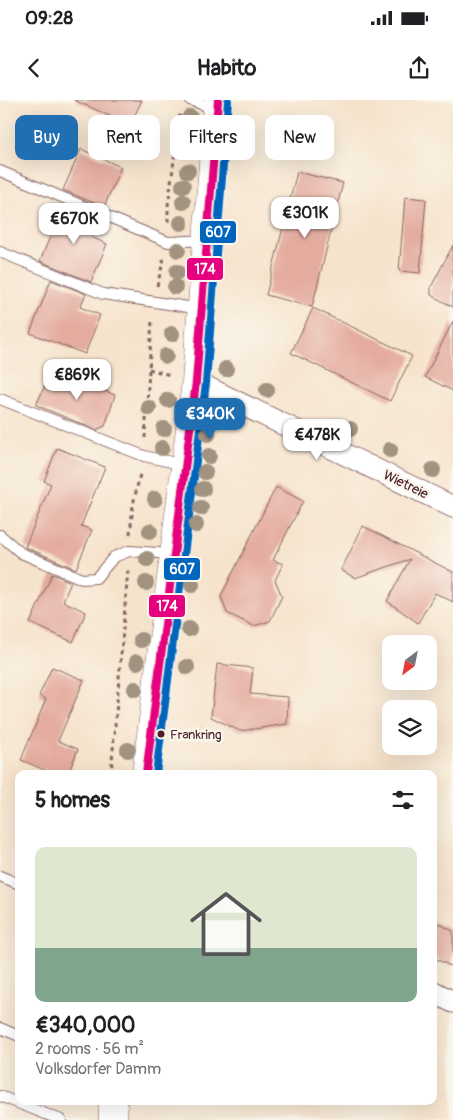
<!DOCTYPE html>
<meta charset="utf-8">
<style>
body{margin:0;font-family:Pangolin,sans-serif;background:#f6f6f6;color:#202124;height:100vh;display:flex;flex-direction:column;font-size:19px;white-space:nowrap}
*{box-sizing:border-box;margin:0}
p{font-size:16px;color:#757577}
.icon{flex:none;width:28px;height:28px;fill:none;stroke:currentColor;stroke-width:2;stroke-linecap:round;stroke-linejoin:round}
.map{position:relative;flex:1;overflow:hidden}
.sheet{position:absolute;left:15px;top:670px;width:422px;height:335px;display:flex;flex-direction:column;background:#fff;border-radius:10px;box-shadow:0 5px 20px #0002}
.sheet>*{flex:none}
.banner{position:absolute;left:15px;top:15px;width:424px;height:45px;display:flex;gap:10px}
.needle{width:32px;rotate:212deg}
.buttons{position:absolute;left:382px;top:535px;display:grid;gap:10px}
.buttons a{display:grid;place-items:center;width:55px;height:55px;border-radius:10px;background:#fff;box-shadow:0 5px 20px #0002;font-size:25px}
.price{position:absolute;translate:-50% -42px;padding:0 11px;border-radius:10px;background:#fff;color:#222;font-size:16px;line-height:32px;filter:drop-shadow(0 1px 2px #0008)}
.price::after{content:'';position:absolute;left:50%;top:30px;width:15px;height:11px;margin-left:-8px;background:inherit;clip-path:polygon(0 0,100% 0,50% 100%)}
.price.on{background:#1f6fb2;color:#fff}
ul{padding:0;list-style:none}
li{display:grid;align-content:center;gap:10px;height:265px;padding:0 20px}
li span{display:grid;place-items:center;height:155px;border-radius:10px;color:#555}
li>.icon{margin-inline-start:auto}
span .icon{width:90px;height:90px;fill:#fffc;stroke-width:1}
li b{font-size:21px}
h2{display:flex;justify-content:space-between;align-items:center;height:60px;padding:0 20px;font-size:21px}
.tag{padding:0 18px;border-radius:10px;background:#fff;box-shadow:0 5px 20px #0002;font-size:18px;line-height:45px}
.tag.on{background:#1f6fb2;color:#fff}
.status{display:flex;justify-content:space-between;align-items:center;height:35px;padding:0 25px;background:#fff;direction:ltr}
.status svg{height:14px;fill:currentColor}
header{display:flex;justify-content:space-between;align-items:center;height:65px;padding:0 20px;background:#fff;font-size:22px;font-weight:700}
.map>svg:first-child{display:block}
.building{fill:#e4ab9f}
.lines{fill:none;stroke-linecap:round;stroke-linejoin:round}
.service-casing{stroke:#866463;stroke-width:12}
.minor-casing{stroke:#866463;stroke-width:23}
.secondary-casing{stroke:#866463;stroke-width:29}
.path{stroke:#866463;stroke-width:3;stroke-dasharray:4 4;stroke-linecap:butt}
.service{stroke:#fff;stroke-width:10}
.minor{stroke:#fff;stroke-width:21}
.secondary{stroke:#fff;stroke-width:28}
.bus-1-casing{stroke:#fbf7ec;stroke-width:11}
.bus-2-casing{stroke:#fbf7ec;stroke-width:11}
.bus-1{stroke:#e5007d;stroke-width:8}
.bus-2{stroke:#0065bd;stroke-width:8}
.tree{fill:#a29381}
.bus-dot{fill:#4a1f2b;stroke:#fbf7ec;stroke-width:2}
.labels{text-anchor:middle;stroke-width:5;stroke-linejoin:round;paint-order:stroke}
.bus-label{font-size:13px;fill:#4a1f2b;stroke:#fbf7ec;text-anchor:start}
.street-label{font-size:14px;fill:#4a1f2b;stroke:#fbf7ec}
.line-badge{stroke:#fbf7ec;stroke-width:2}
.badge-label{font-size:14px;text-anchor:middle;font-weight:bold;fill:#fff}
</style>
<div class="status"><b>09:28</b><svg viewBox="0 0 49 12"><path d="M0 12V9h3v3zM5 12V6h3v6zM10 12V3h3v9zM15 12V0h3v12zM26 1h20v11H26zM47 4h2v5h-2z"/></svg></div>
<header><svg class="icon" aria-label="back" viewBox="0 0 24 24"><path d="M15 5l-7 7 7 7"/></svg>Habito<svg class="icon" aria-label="share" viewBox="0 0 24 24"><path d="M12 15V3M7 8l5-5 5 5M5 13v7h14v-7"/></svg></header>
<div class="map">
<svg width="453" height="1020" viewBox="0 0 453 1020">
<rect width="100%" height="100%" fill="#fbf7ec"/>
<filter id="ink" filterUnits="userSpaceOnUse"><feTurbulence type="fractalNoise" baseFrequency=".02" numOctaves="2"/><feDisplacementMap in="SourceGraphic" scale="10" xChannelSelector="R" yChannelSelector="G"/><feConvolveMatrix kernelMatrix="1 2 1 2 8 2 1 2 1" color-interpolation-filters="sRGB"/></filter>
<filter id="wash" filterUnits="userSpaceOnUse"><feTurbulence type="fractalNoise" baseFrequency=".0096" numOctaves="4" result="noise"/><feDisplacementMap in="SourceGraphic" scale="20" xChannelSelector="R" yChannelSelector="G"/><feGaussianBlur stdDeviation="1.12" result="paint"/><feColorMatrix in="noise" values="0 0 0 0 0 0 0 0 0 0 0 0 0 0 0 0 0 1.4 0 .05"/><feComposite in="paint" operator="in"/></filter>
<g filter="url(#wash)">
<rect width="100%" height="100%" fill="#f6e3cc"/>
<g id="blocks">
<g class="building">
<path d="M 74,0 L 142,0 L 130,25 Z"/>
<path d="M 81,49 L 121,67 L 104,107 L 63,90 Z"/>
<path d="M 297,72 L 343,83 L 312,207 L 266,195 Z"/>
<path d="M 405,97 L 426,99 L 420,173 L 399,171 Z"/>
<path d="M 63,105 L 98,120 L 91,137 L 107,144 L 91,182 L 40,161 Z"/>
<path d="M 453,145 L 453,207 L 431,195 L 431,187 Z"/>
<path d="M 51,180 L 86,194 L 80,207 L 100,215 L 85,254 L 30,233 Z"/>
<path d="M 313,208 L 412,256 L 390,301 L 291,253 Z"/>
<path d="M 453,221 L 453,291 L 425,277 Z"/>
<path d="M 63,274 L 115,295 L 105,326 L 96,330 L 36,305 L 48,279 Z"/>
<path d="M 57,348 L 105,367 L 81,426 L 92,430 L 76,469 L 25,447 L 51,384 L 44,381 Z"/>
<path d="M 276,387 L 303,401 L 273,460 L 283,464 L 275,480 L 282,496 L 270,521 L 254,526 L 227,513 L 221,496 Z"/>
<path d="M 363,426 L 453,472 L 453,502 L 435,493 L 418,523 L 387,501 L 410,459 L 355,478 L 341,470 Z"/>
<path d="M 52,474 L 71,482 L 63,501 L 86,512 L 73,542 L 30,523 Z"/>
<path d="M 217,564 L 253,568 L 250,594 L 288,597 L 287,624 L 240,631 L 211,617 Z"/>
<path d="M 52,567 L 84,580 L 58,641 L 78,649 L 68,674 L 54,674 L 21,660 L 46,599 L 39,596 Z"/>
<path d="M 434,821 L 453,831 L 453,867 L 434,858 Z"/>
</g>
</g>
</g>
<g filter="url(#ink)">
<use href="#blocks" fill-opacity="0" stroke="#866463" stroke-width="1"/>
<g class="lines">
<defs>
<g id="service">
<path d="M 190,0 L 216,9"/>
<path d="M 0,71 L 168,142 L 206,140"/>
<path d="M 0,152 L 103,194 L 201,209"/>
<path d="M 0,299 L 144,356 L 185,365"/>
<path d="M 0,435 L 21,453 L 82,479 L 96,478 L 114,457 L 129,451 L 173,454"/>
<path d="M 0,776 L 19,784"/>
<path d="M 0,928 L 19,936"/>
<path d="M 0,996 L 61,1020"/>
</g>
<g id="minor">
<path d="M 196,282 L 453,407"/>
<path d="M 434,892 L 453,902"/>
</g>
<g id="secondary">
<path d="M 146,674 L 196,282 L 218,0"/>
<path d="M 113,1001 L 113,1020"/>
</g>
</defs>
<use href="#service" class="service-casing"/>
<use href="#minor" class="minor-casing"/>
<use href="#secondary" class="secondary-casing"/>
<g class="path">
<path d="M 168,122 L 168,106 L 180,14"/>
<path d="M 157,186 L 164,158"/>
<path d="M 149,269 L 170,275"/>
<path d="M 145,338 L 152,219"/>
<path d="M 130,434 L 133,405 L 140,374"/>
<path d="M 111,674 L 128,470"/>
</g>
<use href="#service" class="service"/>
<use href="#minor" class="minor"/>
<use href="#secondary" class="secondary"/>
<defs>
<path id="bus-1" d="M 146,674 L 196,282 L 218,0"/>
<path id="bus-2" d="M 156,674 L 206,283 L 228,1"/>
</defs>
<use href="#bus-1" class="bus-1-casing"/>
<use href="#bus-2" class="bus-2-casing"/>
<use href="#bus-1" class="bus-1"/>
<use href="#bus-2" class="bus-2"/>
</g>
<g class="tree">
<circle cx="190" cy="17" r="8"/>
<circle cx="185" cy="45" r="8"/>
<circle cx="188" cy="71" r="8"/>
<circle cx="183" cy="86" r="8"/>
<circle cx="183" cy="102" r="8"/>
<circle cx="181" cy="123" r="8"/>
<circle cx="178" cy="150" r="8"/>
<circle cx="177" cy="172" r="8"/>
<circle cx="175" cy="187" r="8"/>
<circle cx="172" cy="234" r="8"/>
<circle cx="166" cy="256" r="8"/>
<circle cx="226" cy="269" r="8"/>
<circle cx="267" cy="290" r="8"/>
<circle cx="168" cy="300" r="8"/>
<circle cx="149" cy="308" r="8"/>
<circle cx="164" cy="329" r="8"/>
<circle cx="350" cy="329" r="8"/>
<circle cx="208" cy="334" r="8"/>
<circle cx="162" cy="348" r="8"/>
<circle cx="390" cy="350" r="8"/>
<circle cx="209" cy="356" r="8"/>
<circle cx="433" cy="370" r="8"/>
<circle cx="205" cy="372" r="8"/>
<circle cx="203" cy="389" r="8"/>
<circle cx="155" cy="399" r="8"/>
<circle cx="201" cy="408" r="8"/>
<circle cx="196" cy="425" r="8"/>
<circle cx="150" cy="431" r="8"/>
<circle cx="147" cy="459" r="8"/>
<circle cx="146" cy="483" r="8"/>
<circle cx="192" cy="485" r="8"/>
<circle cx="189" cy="529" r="8"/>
<circle cx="141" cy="540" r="8"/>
<circle cx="137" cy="562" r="8"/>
<circle cx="187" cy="567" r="8"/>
<circle cx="135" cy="589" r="8"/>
<circle cx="128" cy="650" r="8"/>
</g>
</g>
<circle class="bus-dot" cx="161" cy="634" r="4.5"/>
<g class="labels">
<g class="bus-label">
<text x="170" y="639">Frankring</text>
</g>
<g class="street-label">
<text transform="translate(406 384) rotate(26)" y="5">Wietreie</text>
</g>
</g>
<g class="line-badge">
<rect x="199" y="120" width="38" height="24" rx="5" fill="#0065bd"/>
<rect x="186" y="157" width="38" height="24" rx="5" fill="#e5007d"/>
<rect x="163" y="457" width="38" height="24" rx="5" fill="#0065bd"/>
<rect x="148" y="494" width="38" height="24" rx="5" fill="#e5007d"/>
</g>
<g class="badge-label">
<text x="218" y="137">607</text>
<text x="205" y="174">174</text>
<text x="182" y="474">607</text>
<text x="167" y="511">174</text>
</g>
</svg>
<div class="buttons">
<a><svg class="needle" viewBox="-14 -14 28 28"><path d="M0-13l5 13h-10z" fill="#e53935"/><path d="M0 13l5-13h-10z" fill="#757577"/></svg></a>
<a><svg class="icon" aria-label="layers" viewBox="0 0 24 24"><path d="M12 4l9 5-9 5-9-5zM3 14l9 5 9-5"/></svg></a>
</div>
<b class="price" style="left:305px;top:139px">€301K</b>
<b class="price" style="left:74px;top:145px">€670K</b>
<b class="price" style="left:77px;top:301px">€869K</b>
<b class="price on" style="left:210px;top:340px">€340K</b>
<b class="price" style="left:317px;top:361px">€478K</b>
<div class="banner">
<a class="tag on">Buy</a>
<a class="tag">Rent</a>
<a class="tag">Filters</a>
<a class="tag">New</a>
</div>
<section class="sheet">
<h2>5 homes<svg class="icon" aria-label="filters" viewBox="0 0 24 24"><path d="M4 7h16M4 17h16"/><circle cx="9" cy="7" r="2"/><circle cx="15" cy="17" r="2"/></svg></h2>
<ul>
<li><span style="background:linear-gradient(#dfe7d0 65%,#7fa58c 0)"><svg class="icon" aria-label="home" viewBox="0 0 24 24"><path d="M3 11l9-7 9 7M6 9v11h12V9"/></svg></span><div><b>€340,000</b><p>2 rooms · 56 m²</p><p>Volksdorfer Damm</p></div></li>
</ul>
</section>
</div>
